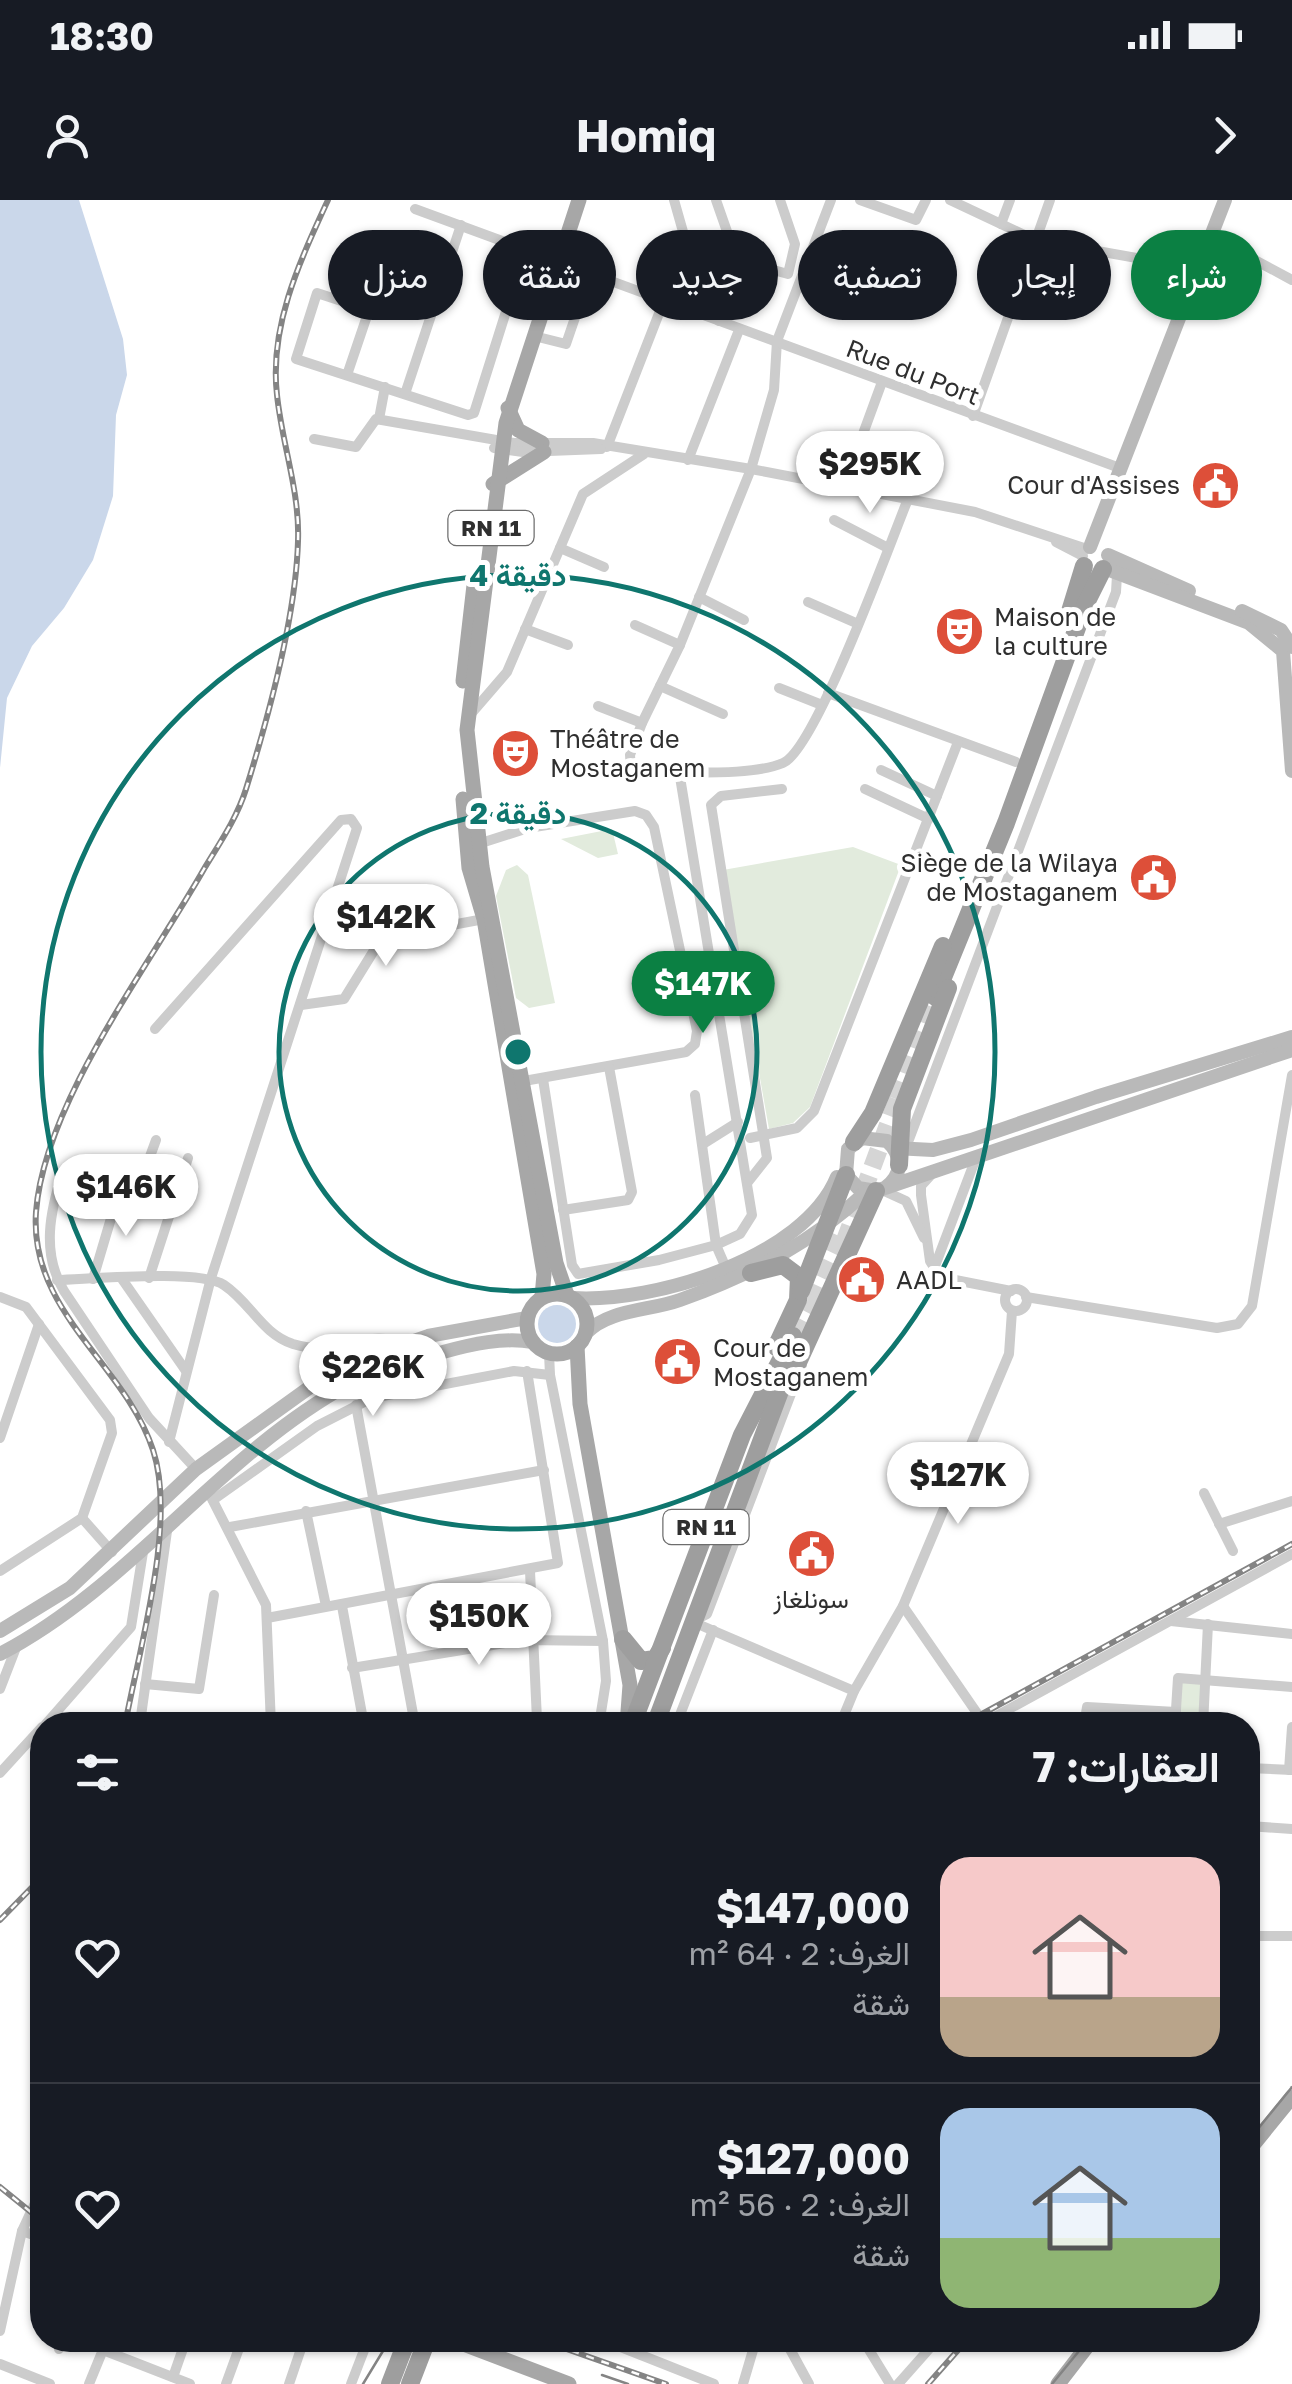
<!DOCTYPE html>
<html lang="ar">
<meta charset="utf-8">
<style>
body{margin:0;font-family:"Golos Text",Vazirmatn,sans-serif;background:#20242c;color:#f1f3f6;direction:rtl;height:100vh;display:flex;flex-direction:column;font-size:38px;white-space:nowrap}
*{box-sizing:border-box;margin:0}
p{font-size:32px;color:#9ea1a6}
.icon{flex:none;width:55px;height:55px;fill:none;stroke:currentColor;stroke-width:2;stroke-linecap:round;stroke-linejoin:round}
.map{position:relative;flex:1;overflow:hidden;direction:ltr}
.side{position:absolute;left:30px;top:1512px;width:1230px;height:640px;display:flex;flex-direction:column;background:#171b24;border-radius:40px;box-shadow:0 2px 8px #0004;direction:rtl}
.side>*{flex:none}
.guide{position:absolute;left:30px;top:30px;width:1232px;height:90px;direction:rtl;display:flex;gap:20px}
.price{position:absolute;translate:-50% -85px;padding:0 22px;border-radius:35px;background:#fff;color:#222;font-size:32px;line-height:65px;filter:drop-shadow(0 2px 5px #0008)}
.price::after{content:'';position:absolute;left:50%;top:60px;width:30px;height:22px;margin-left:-15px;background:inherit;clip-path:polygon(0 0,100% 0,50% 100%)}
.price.selected{background:#0b8043;color:#fff}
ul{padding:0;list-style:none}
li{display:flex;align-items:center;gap:30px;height:250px;padding:0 40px}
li+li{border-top:2px solid #363941}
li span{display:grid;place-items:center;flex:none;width:280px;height:200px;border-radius:30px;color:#555}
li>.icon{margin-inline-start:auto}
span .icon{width:120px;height:120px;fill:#fffc;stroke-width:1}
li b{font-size:42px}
h2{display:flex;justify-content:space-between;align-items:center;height:120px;padding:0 40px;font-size:42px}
.pill{padding:0 35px;border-radius:45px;background:#171b24;box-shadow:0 2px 8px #0004;font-size:35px;line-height:90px}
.pill.selected{background:#0b8043;color:#fff}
.status{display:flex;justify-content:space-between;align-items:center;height:70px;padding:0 50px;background:#171b24;direction:ltr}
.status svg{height:28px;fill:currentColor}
header{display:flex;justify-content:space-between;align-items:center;height:130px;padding:0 40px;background:#171b24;font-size:45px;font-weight:700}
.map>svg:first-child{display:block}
.green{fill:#e2ebdd}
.water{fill:#cad7ea}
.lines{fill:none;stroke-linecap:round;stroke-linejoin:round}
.trunk-tunnel{stroke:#d5d5d5;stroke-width:18;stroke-dasharray:18 9;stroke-linecap:butt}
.minor{stroke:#ccc;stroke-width:10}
.secondary{stroke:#b9b9b9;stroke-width:14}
.primary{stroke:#a7a7a7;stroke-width:15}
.trunk{stroke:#9e9e9e;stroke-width:18}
.tram{stroke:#848484;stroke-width:2.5}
.rail-casing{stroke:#848484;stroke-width:6}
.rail{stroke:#fff;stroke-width:2.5;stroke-dasharray:8;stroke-linecap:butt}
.ring{fill:none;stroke:#0f766e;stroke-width:5}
.labels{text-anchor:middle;stroke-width:10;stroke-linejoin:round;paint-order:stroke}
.shield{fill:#fff;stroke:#6d6d6d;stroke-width:2.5}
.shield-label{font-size:22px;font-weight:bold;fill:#2f2f2f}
.street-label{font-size:25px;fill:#2f2f2f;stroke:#fff}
.poi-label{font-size:25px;fill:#2f2f2f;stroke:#fff;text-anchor:start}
.centre{fill:#0f766e;stroke:#fff;stroke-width:5}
.ring-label{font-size:30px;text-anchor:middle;font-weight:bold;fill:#0f766e;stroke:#fff;stroke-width:10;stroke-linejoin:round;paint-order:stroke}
</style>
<div class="status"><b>18:30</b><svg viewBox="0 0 49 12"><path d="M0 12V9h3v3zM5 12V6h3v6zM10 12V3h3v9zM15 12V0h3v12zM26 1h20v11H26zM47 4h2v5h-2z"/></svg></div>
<header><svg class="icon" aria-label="forward" viewBox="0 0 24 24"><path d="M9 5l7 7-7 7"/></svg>Homiq<svg class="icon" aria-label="person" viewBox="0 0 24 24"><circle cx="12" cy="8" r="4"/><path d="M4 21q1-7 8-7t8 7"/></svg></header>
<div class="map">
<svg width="1292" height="2184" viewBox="0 0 1292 2184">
<rect width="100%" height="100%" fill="#fff"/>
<g class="green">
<path d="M 612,629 L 618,654 L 598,658 L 561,639 Z"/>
<path d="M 853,647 L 901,665 L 810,907 L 793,923 L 769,929 L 723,670 Z"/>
<path d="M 517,665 L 528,675 L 555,803 L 529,808 L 516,798 L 496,696 L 506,670 Z"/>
<path d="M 1178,1478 L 1207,1479 L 1203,1525 L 1175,1525 Z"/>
</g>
<g class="water">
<path d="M 0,0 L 79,0 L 123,139 L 127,175 L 116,215 L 113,296 L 93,360 L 64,408 L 32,446 L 7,498 L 0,568 Z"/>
<circle cx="557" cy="1124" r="19"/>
</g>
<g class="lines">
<g class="trunk-tunnel">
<path d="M 893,898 L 931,796"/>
<path d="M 844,1043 L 901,890"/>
<path d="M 810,1102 L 844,1030"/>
<path d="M 798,1138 L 821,1094"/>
</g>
<g class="minor">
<path d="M 674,0 L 707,116"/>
<path d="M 716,0 L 737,60 L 719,121"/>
<path d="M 831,0 L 777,141 L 774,190 L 751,269 L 680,445 L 642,523 L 630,555 L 631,569 L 644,573 C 681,571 750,577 783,563 C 816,549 890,343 908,299"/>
<path d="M 860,0 L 916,20 L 926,0"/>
<path d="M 950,0 L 1035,40 L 1199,69 L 1240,52"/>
<path d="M 415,9 L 1117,267"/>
<path d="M 1001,24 L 1010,0"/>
<path d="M 1212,37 L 1292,80"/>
<path d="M 737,60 L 788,74 L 795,44 L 780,0"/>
<path d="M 534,136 L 566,144 L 591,71"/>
<path d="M 347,175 L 369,110 L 317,93 L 296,159 L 468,215 L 474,213 L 526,48"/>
<path d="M 405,194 L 461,25"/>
<path d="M 973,216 L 1050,0"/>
<path d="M 379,219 L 385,187"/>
<path d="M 314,239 L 356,247 L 376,219 L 514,243 L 593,243 L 751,269 L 975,312 L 1087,349"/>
<path d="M 860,242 L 882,182"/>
<path d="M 607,247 L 665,98"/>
<path d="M 494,248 L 523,252 L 601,249"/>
<path d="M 688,260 L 739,130"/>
<path d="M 834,320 L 888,348"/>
<path d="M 1056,342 L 1083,356"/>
<path d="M 560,348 L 604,367"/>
<path d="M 699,397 L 744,420"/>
<path d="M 808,402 L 856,423"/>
<path d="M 635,425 L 680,445"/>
<path d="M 525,429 L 568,445"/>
<path d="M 660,486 L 723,514"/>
<path d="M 779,488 L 822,505"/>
<path d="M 828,493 L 1016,562"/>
<path d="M 598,506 L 642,523"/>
<path d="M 470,515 L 507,472 L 583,294 L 644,254"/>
<path d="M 881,570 L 937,596"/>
<path d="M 679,571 L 752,1015 L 740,1034 L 716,1045 L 726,1068"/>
<path d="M 865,589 L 929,619"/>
<path d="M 478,644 L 528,628 L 635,611 L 646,615 L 654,627 L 697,831 L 695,844 L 686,852 L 524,881"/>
<path d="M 301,805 L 344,799 L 378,744 L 388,737 L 484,719"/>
<path d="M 155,829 L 341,620 L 351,619 L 357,628 L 211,1078 L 169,1242"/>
<path d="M 543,879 L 572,1065 L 578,1074 L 659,1060 L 716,1045 L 695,895"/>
<path d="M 750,938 L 797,928 L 814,911 L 958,542"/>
<path d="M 156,940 L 137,992 L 63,971 C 50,1011 41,1053 64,1091 L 149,1218 L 196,1269"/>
<path d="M 703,944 L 738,922"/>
<path d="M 905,950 L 1116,392 L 1117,375"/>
<path d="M 931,975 L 921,986 L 921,995 L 930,1061 L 940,1077 L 1011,1091"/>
<path d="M 748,982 L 767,958 L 711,605 L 721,596 L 782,589"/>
<path d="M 882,990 L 906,1001 L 924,1038"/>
<path d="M 563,1010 L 628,1000 L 632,992 L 609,867"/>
<path d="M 935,1066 L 976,958"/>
<path d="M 149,1078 L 188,958"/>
<path d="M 93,1079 L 120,988"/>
<path d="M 122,1079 L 186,1171"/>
<path d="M 57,1080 C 92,1079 200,1069 224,1085 C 251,1103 262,1134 293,1144 C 344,1159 353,1129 404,1142"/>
<circle cx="1016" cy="1100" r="11"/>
<path d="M 0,1097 L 26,1107 L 110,1220 L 112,1233 L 82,1318 L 0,1371"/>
<path d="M 1026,1097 L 1217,1128 L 1238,1124 L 1252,1106 L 1292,875"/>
<path d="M 549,1153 L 550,1175 L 603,1441 L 606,1481 L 599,1525"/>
<path d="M 356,1205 L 415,1525"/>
<path d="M 0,1238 L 39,1124"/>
<path d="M 1204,1293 L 1233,1351"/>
<path d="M 210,1295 L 266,1405 L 271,1525"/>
<path d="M 213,1300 L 317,1226 L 372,1198 L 514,1171 L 550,1175"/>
<path d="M 306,1311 L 326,1406"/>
<path d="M 82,1318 L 112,1352"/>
<path d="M 1219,1324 L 1292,1301"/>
<path d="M 230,1327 L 544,1270"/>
<path d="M 530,1371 L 537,1520"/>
<path d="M 342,1406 L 364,1525"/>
<path d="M 903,1406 L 979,1516 L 977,1525"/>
<path d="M 267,1418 L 558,1363 L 527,1171"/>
<path d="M 697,1419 L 707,1414 L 802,1165"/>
<path d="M 1171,1421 L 1292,1434"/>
<path d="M 693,1422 L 854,1491"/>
<path d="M 352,1468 L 524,1440 L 603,1441"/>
<path d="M 145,1484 L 199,1489 L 214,1395"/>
<path d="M 0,1489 L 17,1445"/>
<path d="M 45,1525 L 131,1427 L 144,1346"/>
<path d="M 158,1525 L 140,1523 L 168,1324"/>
<path d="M 430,1525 L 552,1519 L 599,1523"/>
<path d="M 676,1525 L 713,1430"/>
<path d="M 840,1525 L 854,1491 L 903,1406 L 1009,1154 L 1012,1111"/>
<path d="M 980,1525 L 1292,1354"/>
<path d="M 1084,1525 L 1087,1507 L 1176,1512"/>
<path d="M 1175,1525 L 1178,1478 L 1292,1487"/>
<path d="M 1203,1525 L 1208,1424"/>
<path d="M 1248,1568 L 1292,1570"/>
<path d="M 1289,1570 L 1292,1527"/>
<path d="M 0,1573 L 42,1527"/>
<path d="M 1248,1626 L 1292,1629"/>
<path d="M 1248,1736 L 1292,1736"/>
<path d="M 22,2031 L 42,2038"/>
<path d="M 0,2131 L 22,2031 L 42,1988"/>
<path d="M 603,2140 L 714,2184"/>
<path d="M 785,2140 L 809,2184"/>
<path d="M 863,2140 L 890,2184"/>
<path d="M 59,2149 L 61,2140"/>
<path d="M 103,2150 L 190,2184"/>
<path d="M 0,2164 L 50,2184"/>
<path d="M 173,2177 L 186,2140"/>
<path d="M 89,2184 L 107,2140"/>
<path d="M 226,2184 L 242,2140"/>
<path d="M 289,2184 L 304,2140"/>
<path d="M 351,2184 L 368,2140"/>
<path d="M 743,2184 L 756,2140"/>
<path d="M 898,2184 L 937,2140"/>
</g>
<g class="secondary">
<path d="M 1090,347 L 1225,0"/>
<path d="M 1108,355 L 1189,391"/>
<path d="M 1104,368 L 1249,423 L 1283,451 L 1292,571"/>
<path d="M 1242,411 L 1281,430 L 1292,447"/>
<path d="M 894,948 L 933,950 L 971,940 L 1096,897 L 1292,837"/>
<path d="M 885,988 C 903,975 903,956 887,941 L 862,938 L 848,949 L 846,975 L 858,988 L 876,991 L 1292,850"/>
<path d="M 573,1098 C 654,1103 804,1058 837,977"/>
<path d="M 586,1133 C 609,1109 650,1111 680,1100 C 750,1075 812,1043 867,991"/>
<path d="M 0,1431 L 70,1388 L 196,1269 L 338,1167 L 428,1136 L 527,1118"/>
<path d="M 0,1454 C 131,1386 219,1255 349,1184 C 378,1168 411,1160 443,1152 C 472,1144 503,1137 533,1142"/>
</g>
<g class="primary">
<path d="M 508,208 L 518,230 L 542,243"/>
<path d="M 493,284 L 544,252"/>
<path d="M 463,481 L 474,385"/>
<path d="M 463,599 L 469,668 L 484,719 L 544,1074 L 542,1097"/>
<circle cx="557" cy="1124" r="30"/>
<path d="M 567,1095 L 556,1063 L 482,667 L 467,530 L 506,223 L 579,0"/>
<path d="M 577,1146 L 580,1204 L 630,1485 L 627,1525"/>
<path d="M 1248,1951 L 1292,1897"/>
<path d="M 453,2140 L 569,2184"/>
<path d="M 1058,2184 L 1092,2140"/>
</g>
<g class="trunk">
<path d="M 1068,418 L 1084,366"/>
<path d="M 935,797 L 1006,623 L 1086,403 L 1103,369"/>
<path d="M 854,942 L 873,913 L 943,746"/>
<path d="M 899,965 L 902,909 L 948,788"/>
<path d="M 751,1073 L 783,1065 L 799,1077 L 798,1100 L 776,1147"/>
<path d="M 801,1091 L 846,975"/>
<path d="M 795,1169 L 876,991"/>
<path d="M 623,1439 L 641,1461 L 655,1459 L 662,1448"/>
<path d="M 632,1525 L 742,1235 L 793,1136"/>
<path d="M 655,1525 L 795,1151"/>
<path d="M 390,2184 L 407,2140"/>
<path d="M 410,2184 L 427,2140"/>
</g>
<g class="tram">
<path d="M 1248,1941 L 1292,1887"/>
<path d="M 484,2140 L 491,2142"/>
<path d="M 602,2175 L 628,2184"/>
<path d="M 363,2184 L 386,2146"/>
<path d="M 1052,2184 L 1088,2140"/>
</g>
<defs>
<g id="rail">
<path d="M 125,1525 C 139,1449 177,1323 153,1250 C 125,1164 29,1112 36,1012 C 44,903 149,766 204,669 C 219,644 237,618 246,589 C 268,518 296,416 298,341 C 300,292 282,244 277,195 C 269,126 300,61 328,0"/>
<path d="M 962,1525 L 1292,1344"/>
<path d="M 0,1720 L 42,1677"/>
<path d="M 0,1987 L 42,2021"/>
<path d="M 541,2140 L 666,2184"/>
<path d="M 928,2184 L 967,2140"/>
</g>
</defs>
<use href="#rail" class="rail-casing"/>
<use href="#rail" class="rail"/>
</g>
<g class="ring">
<circle cx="518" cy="852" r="239"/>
<circle cx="518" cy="852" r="477"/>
</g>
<defs>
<symbol id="civic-disc" viewBox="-11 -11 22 22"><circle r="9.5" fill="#dd4f39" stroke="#fff"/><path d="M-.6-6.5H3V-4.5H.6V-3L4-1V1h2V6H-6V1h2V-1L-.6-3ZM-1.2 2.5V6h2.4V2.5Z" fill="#fff"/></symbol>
<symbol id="theatre-disc" viewBox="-11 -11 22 22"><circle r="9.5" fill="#dd4f39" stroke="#fff"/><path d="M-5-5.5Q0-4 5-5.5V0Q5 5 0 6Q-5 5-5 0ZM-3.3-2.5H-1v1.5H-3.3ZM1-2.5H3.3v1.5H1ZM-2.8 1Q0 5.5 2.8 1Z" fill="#fff"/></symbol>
</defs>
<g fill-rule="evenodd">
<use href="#civic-disc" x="1188" y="258" width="55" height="55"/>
<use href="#theatre-disc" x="932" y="404" width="55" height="55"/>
<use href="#theatre-disc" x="488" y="526" width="55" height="55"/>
<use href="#civic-disc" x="1126" y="650" width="55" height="55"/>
<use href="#civic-disc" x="834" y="1052" width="55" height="55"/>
<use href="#civic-disc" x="650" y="1134" width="55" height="55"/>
<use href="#civic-disc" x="784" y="1326" width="55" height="55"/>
</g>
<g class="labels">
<g class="shield">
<rect x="448.5" y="311" width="85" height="34" rx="8"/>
<rect x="663.5" y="1310" width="85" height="34" rx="8"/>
</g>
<g class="shield-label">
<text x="491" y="336">RN 11</text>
<text x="706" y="1335">RN 11</text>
</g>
<g class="street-label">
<text transform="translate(913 172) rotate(21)" y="9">Rue du Port</text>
</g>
<g class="poi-label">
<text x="1180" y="294" text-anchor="end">Cour d'Assises</text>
<text x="994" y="426">Maison de<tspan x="994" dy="29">la culture</tspan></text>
<text x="550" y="548">Théâtre de<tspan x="550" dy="29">Mostaganem</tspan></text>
<text x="1118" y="672" text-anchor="end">Siège de la Wilaya<tspan x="1118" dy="29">de Mostaganem</tspan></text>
<text x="896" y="1089">AADL</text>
<text x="713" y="1157">Cour de<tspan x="713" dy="29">Mostaganem</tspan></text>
<text x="811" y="1408" text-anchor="middle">سونلغاز</text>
</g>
</g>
<circle cx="518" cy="852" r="15" class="centre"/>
<g class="ring-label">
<text x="518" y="386">4 دقيقة</text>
<text x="518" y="624">2 دقيقة</text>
</g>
</svg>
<b class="price" style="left:870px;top:316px">$295K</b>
<b class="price" style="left:386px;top:769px">$142K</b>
<b class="price selected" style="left:703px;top:836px">$147K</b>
<b class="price" style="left:126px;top:1039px">$146K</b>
<b class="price" style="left:373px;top:1219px">$226K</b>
<b class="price" style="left:958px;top:1327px">$127K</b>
<b class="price" style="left:479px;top:1468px">$150K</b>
<div class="guide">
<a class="pill selected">شراء</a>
<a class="pill">إيجار</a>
<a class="pill">تصفية</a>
<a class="pill">جديد</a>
<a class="pill">شقة</a>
<a class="pill">منزل</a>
</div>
<section class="side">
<h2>العقارات: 7<svg class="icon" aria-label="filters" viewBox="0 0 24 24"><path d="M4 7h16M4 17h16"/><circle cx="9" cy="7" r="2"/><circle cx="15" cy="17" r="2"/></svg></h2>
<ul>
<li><span style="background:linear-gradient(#f6c9c9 70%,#b9a48a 0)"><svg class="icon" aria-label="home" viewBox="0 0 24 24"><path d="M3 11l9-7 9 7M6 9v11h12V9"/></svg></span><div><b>$147,000</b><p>الغرف: 2 · 64 m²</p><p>شقة</p></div><svg class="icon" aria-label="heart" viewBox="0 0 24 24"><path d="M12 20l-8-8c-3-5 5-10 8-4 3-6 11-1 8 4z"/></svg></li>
<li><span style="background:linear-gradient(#a9c7e8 65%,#8fb573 0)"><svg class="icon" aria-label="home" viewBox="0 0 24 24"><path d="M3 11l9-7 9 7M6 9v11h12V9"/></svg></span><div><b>$127,000</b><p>الغرف: 2 · 56 m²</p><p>شقة</p></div><svg class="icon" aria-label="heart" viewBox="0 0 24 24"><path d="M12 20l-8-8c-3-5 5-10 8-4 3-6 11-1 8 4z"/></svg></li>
</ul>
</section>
</div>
